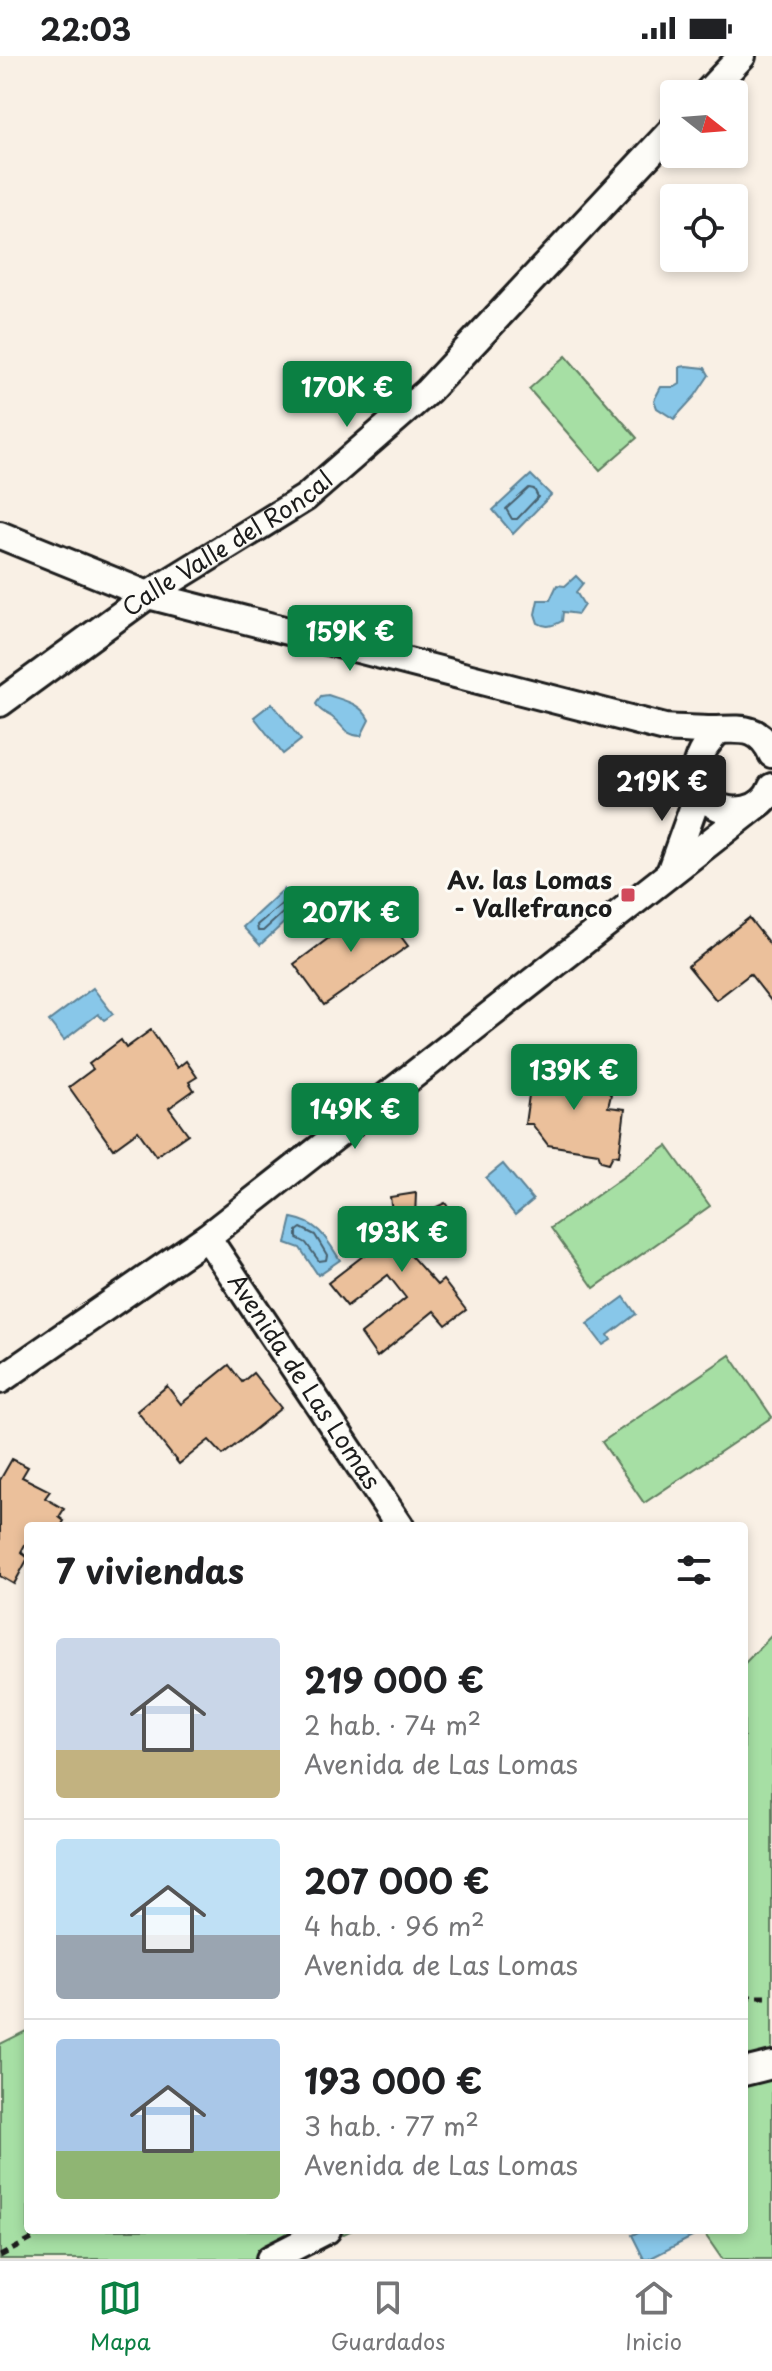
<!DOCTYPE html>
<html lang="es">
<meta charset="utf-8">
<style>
body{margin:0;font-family:"Playpen Sans",sans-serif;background:#f2f2f2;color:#202124;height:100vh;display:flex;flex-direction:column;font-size:30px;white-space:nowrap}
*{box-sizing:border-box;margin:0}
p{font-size:26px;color:#757577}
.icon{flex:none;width:44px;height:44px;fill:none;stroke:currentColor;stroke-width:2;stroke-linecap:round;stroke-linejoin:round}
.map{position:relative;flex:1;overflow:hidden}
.drawer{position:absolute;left:24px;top:1466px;width:724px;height:712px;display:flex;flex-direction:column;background:#fff;border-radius:8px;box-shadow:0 4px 12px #0003}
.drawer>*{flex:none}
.needle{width:52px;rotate:107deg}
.tools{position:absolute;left:660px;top:24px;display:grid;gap:16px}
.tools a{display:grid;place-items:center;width:88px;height:88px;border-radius:8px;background:#fff;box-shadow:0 4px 12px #0003;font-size:40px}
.price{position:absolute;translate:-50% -68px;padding:0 18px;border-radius:8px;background:#0b8043;color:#fff;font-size:26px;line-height:52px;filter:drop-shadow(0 2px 4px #0008)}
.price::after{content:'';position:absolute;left:50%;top:48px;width:24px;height:18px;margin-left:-12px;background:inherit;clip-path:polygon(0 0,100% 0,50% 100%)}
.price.selected{background:#222;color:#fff}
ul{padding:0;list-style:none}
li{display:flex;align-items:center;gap:24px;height:200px;padding:0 32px}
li+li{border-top:2px solid #e0e0e0}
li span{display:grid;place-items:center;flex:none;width:224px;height:160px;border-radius:8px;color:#555}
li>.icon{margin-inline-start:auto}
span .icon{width:96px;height:96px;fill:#fffc;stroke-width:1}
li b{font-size:34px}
h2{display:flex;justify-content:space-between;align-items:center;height:96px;padding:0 32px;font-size:34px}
.status{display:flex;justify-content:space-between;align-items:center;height:56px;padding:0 40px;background:#fff;direction:ltr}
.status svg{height:22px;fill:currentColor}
.dock{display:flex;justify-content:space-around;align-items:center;height:112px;border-top:2px solid #e0e0e0;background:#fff;font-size:22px;color:#757577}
.dock a{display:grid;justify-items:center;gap:4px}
.dock .selected{color:#0b8043}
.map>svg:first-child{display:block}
.green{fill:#a6dfa4;stroke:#617e60;stroke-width:2}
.water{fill:#88c7e9;stroke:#5d8397;stroke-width:2}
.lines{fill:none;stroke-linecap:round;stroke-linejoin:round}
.shore{stroke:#47606e;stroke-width:2}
.building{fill:#ebc09b;stroke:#1c1c1c;stroke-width:2}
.minor-casing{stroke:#1c1c1c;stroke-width:32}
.path{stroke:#1c1c1c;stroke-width:5;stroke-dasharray:8 6;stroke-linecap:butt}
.minor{stroke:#fdfcf7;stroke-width:26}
.poi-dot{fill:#d1495b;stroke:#fdfcf7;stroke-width:3}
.labels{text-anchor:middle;stroke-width:6;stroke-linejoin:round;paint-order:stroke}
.street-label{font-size:24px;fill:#1c1c1c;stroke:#fdfcf7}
.poi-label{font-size:24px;font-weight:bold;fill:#1c1c1c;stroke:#fdfcf7;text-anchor:end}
</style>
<div class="status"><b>22:03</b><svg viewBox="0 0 49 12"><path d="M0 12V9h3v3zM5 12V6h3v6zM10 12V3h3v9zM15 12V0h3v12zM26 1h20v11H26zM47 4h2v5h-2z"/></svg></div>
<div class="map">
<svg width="772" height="2203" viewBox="0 0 772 2203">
<rect width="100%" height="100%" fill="#f9f0e5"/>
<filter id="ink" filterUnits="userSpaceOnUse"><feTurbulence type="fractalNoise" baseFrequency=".0125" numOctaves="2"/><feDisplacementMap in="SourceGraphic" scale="16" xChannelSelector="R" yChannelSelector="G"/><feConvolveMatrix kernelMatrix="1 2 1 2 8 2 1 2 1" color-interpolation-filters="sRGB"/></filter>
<g filter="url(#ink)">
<g class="green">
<path d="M 566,300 L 637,382 L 600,414 L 529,333 Z"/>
<path d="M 667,1090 L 710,1150 L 594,1232 L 551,1172 Z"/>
<path d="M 730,1299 L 772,1361 L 644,1447 L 602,1386 Z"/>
<path d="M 772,1579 L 772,2203 L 722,2203 L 702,2174 L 744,2174 L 744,1608 Z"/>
<path d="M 28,1974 L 28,2174 L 352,2174 L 291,2203 L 0,2203 L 0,1988 Z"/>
</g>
<g class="water">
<path d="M 686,310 L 705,312 L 709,319 L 695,340 L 674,363 L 657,352 L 654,344 L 661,331 L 675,331 L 680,328 L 680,311 Z"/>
<path d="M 531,419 L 551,439 L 513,478 L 493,454 Z"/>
<path d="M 576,520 L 583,527 L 576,536 L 584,549 L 578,558 L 563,556 L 562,565 C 553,570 546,572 538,567 L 535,558 L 538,544 L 550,544 L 557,529 L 565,530 Z"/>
<path d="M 328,639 C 345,645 361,647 369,664 L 361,680 C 344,679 344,670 332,661 C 325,656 321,657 316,648 L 321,640 Z"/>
<path d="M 272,647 L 301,684 L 283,698 L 254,661 Z"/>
<path d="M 284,833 L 300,852 L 260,889 L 243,871 Z"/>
<path d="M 93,932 L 113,958 L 104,964 L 98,958 L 64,984 L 49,965 Z"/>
<path d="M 503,1108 L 533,1144 L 515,1159 L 486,1122 Z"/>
<path d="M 292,1162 C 319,1167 326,1182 340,1204 L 318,1219 L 300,1192 L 286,1187 Z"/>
<path d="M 624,1241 L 636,1258 L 608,1279 L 611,1284 L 603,1289 L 587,1268 Z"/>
<path d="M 642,2174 L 691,2174 L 694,2180 L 649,2203 L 644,2203 L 632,2179 Z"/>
</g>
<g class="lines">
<g class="shore">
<path d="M 529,432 L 534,433 L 538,441 L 517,463 L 512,463 L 506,453 Z"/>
<path d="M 284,846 L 287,849 L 287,853 L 263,875 L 258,875 L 257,869 Z"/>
<path d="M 301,1172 L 315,1179 L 327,1199 L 326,1204 L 319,1205 L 306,1187 L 297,1182 L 297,1175 Z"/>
</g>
</g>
<g class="building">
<path d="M 376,847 L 408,890 L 324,949 L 294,908 Z"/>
<path d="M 749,862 L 772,891 L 772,946 L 750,918 L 716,944 L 688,910 Z"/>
<path d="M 151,974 L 177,1012 L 186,1005 L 197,1021 L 189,1026 L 194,1034 L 169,1052 L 188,1078 L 156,1100 L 138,1075 L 113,1093 L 69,1031 L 93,1013 L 89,1008 L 121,984 L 126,992 Z"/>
<path d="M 533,1010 L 589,1017 L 589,1025 L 599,1026 L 611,1039 L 608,1051 L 625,1053 L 619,1100 L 613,1099 L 609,1107 L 601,1105 L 598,1097 L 548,1089 L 532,1068 L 525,1068 Z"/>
<path d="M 416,1137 L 415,1161 L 445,1147 L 458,1164 L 411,1200 L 437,1229 L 443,1224 L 466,1254 L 446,1269 L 434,1255 L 377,1301 L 361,1278 L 406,1242 L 388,1219 L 347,1250 L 328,1227 L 395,1175 L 390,1141 Z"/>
<path d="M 229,1309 L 242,1326 L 253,1317 L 281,1352 L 223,1399 L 209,1384 L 179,1408 L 137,1355 L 167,1330 L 181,1348 Z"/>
<path d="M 12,1403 L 28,1411 L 22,1421 L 50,1435 L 45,1442 L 64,1453 L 59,1461 L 64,1465 L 61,1470 L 28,1470 L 28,1483 L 21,1496 L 28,1502 L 14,1528 L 0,1520 L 0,1424 Z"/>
</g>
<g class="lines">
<defs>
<g id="minor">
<path d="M 706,38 L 742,0"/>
<path d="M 0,479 L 148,539 L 665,672 C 683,673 700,674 718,674 C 744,673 760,671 772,698"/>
<path id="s1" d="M 0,647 L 148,539 L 305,442 L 428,335 L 674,72"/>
<path d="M 719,674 C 650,744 753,782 772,731"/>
<path d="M 671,814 L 699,736"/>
<path id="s2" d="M 207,1181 L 400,1470"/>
<path d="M 0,1324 L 207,1181 L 760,747"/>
<path d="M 744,2016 L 772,2009"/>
<path d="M 270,2203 L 327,2174"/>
</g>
</defs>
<use href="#minor" class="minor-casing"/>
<g class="path">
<path d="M 744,1941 L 772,1941"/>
<path d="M 0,2200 L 49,2174"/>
</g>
<use href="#minor" class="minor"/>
</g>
</g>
<rect class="poi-dot" x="620" y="831" width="16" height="16" rx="4"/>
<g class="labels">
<g class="street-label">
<text dy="8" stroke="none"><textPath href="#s1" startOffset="278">Calle Valle del Roncal</textPath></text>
<text dy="8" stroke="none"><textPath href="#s2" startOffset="174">Avenida de Las Lomas</textPath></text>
</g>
<g class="poi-label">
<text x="612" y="833">Av. las Lomas<tspan x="612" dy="28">- Vallefranco</tspan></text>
</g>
</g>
</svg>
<div class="tools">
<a><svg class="needle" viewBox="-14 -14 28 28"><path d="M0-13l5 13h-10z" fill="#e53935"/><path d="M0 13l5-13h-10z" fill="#757577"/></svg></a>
<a><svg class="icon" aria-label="locate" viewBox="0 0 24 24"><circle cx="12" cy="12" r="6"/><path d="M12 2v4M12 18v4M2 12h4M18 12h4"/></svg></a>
</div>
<b class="price" style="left:347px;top:373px">170K €</b>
<b class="price" style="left:350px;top:617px">159K €</b>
<b class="price selected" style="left:662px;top:767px">219K €</b>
<b class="price" style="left:351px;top:898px">207K €</b>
<b class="price" style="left:574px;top:1056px">139K €</b>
<b class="price" style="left:355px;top:1095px">149K €</b>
<b class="price" style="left:402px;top:1218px">193K €</b>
<section class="drawer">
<h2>7 viviendas<svg class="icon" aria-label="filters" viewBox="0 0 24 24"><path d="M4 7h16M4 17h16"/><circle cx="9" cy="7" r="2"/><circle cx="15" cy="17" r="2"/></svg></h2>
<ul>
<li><span style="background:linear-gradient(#c9d6e8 70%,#c2b280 0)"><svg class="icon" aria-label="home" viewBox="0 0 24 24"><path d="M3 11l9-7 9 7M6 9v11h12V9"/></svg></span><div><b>219 000 €</b><p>2 hab. · 74 m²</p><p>Avenida de Las Lomas</p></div></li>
<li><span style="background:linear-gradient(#bfe0f5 60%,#9aa5b1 0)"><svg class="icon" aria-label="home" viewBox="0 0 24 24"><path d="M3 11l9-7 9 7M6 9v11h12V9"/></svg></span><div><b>207 000 €</b><p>4 hab. · 96 m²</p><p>Avenida de Las Lomas</p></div></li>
<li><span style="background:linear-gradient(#a9c7e8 70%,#8fb573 0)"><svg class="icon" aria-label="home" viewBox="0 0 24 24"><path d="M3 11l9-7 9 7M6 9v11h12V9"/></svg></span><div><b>193 000 €</b><p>3 hab. · 77 m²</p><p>Avenida de Las Lomas</p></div></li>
</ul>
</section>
</div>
<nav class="dock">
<a class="selected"><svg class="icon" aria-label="map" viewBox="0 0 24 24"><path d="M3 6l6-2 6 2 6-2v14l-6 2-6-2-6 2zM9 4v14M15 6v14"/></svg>Mapa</a>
<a><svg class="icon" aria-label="saved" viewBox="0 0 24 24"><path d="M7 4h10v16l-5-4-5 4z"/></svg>Guardados</a>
<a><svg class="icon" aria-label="home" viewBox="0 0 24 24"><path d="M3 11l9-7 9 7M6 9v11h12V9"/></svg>Inicio</a>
</nav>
